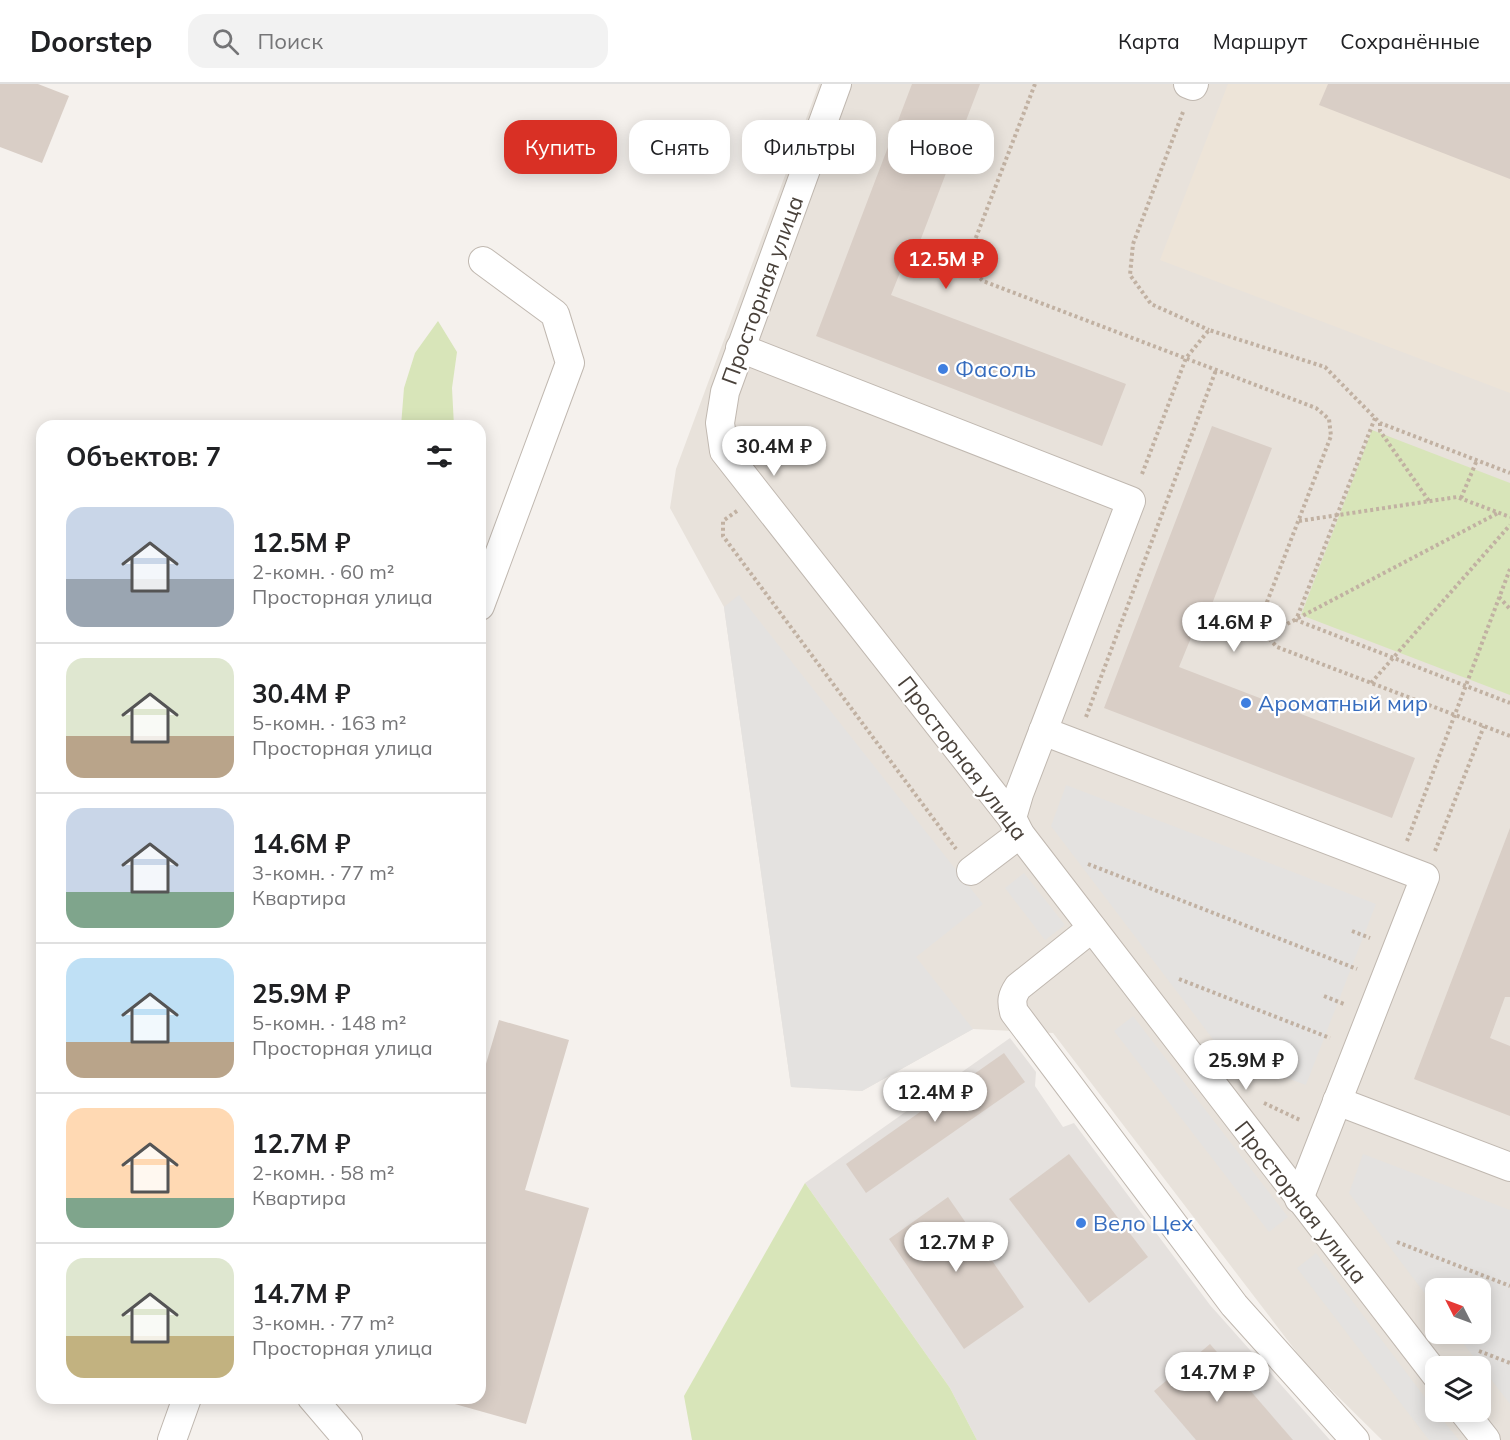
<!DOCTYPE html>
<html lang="ru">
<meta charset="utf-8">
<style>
body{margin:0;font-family:Mulish,sans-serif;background:#f2f2f2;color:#202124;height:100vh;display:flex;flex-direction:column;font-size:22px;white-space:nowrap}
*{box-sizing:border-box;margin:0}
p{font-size:20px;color:#757577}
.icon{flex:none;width:33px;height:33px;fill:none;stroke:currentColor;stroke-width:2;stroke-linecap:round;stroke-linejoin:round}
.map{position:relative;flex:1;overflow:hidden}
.sheet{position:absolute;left:36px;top:336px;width:450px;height:984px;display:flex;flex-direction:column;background:#fff;border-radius:18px;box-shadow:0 3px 15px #0003}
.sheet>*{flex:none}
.guide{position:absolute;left:504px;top:36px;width:570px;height:54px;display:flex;gap:12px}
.needle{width:39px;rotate:312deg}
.buttons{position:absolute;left:1425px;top:1194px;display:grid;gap:12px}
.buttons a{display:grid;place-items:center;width:66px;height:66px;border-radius:12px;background:#fff;box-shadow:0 3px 15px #0003;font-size:30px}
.price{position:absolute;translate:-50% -51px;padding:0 14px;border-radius:21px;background:#fff;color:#222;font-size:20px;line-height:39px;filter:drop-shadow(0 2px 3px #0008)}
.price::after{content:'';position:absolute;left:50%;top:36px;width:18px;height:14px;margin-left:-9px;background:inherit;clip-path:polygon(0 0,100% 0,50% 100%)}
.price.on{background:#d93025;color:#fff}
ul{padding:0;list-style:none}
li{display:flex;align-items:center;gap:18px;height:150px;padding:0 30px}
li+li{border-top:2px solid #e0e0e0}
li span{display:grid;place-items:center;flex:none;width:168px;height:120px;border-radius:18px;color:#555}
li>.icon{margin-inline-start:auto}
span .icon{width:72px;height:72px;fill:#fffc;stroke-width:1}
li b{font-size:26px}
h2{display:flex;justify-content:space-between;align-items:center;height:72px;padding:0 30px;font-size:26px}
.pill{padding:0 21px;border-radius:18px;background:#fff;box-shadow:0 3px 15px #0003;font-size:21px;line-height:54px}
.pill.on{background:#d93025;color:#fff}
header{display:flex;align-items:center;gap:36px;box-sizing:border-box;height:84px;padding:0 30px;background:#fff;border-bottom:2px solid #e0e0e0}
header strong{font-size:28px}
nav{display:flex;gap:33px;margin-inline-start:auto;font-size:21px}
.search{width:420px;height:54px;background:#f2f2f2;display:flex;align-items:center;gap:15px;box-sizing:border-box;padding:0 21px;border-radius:18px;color:#757577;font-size:22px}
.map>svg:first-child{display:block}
.residential{fill:#e8e2db;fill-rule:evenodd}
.industrial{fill:#e5e1de}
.education{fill:#ede4d8}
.green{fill:#d8e5b9}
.parking{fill:#e4e2e0}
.building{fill:#d9cec6}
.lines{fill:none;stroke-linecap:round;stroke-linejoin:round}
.minor-casing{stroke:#c0b8b0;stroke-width:30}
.path{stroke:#c1b1a2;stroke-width:4;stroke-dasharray:3 3;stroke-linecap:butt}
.minor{stroke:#fff;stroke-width:28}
.shop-dot{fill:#3f7fe0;stroke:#fff;stroke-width:2}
.labels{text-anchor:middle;stroke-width:4.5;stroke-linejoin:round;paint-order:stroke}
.street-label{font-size:22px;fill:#49413a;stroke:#fff}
.shop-label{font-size:22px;fill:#366cbe;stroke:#fff;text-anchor:start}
</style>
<header>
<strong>Doorstep</strong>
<div class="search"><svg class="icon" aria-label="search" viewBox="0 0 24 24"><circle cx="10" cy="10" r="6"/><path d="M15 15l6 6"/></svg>Поиск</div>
<nav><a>Карта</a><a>Маршрут</a><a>Сохранённые</a></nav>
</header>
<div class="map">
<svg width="1510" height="1356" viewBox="0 0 1510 1356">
<rect width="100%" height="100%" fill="#f5f1ed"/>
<path class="residential" d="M 819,0 L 1510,0 L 1510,1356 L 1382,1356 L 1308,1283 L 1053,949 L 973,945 L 862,1007 L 791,1003 L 724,523 L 670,424 L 676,385 ZM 1436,1204 L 1480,1204 L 1480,1250 L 1436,1250 ZM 1436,1282 L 1480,1282 L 1480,1328 L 1436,1328 Z"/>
<path class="industrial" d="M 1010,954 L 1036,988 L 1035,1002 L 1063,1043 L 1074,1039 L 1210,1221 L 1330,1356 L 977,1356 L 950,1304 L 805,1099 Z"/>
<path class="education" d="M 1228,0 L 1510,0 L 1510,309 L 1160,176 Z"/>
<g class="green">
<path d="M 438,237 L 457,268 L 452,304 L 454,342 L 401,342 L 404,304 L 415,269 Z"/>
<path d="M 1372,346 L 1510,399 L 1510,611 L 1301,531 Z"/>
<path d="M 805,1099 L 950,1304 L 977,1356 L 692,1356 L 684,1312 Z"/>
</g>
<g class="parking">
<path d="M 739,511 L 983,820 L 916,873 L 973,945 L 862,1007 L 791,1003 L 724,523 Z"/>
<path d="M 1066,701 L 1376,820 L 1306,1001 L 1225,971 L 1051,742 Z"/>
<path d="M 1024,789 L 1065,841 L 1045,856 L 1005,804 Z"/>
<path d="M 1133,932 L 1288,1133 L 1269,1148 L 1114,947 Z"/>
<path d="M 1363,1070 L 1510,1126 L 1510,1320 L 1456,1250 L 1480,1250 L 1480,1204 L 1436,1204 L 1435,1223 L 1349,1109 Z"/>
<path d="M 1316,1169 L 1436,1328 L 1459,1356 L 1429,1356 L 1297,1184 Z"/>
</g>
<g class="building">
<path d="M 0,0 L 38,0 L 69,12 L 42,79 L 0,63 Z"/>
<path d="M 912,0 L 980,0 L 914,173 L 907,171 L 891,211 L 1126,300 L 1102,362 L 816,252 Z"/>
<path d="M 1328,0 L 1510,0 L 1510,95 L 1319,21 Z"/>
<path d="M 1212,342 L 1272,364 L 1202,546 L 1195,544 L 1179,583 L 1415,674 L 1392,734 L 1104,624 Z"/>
<path d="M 1510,744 L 1510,913 L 1505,913 L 1490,954 L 1510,962 L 1510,1032 L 1414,995 Z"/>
<path d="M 499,936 L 569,956 L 525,1106 L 589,1124 L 526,1340 L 437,1315 L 480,1314 L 480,1000 Z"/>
<path d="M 1004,969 L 1025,998 L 866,1109 L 846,1080 Z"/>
<path d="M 1069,1070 L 1148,1173 L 1089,1219 L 1009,1115 Z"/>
<path d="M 948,1113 L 1024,1223 L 964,1265 L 889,1155 Z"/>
<path d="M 1210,1260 L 1293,1356 L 1196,1356 L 1154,1307 Z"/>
</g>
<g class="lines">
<defs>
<g id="minor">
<path d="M 837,0 L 725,308 L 720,339 L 724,367 L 1012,734 L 1020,750 L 1436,1291"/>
<path d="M 1188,0 L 1193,2 L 1194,0"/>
<path d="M 740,264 L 1131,417 L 1019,710 L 1012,734"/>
<path d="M 480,522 L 570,279 L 555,230 L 483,177"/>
<path d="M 1043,647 L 1425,793 L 1299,1115"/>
<path d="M 971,787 L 1020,750"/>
<path d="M 1092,844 L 1018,903 C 1012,912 1011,917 1014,928 L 1234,1221 L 1355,1356"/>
<path d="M 1337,1017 L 1510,1083"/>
<path d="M 312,1314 L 348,1356"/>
<path d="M 1464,1328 L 1486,1356"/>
<path d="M 172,1356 L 187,1314"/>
</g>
</defs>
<use href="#minor" class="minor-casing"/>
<g class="path">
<path d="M 1035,0 L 970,169 L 972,187 L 983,197 L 1316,324 L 1329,335 L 1331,352 L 1262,531 L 1264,549 L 1277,563 L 1510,652"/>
<path d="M 1183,28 L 1133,160 L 1130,191 L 1151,220 L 1209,246"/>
<path d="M 1375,334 L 1296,536 L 1510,619"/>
<path d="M 1380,339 L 1380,347 L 1429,417"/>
<path d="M 1142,390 L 1186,274 L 1209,246 L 1325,283 L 1380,339 L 1510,389"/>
<path d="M 1461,414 L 1477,376"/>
<path d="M 737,427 L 723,437 L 723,452 L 956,765"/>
<path d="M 1299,437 L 1457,413 L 1510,433"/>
<path d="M 1499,513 L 1510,525"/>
<path d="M 1266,551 L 1498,429"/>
<path d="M 1371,599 L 1510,441"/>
<path d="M 1086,633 L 1216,286"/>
<path d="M 1407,757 L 1510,485"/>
<path d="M 1435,767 L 1484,642"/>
<path d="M 1088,780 L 1357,885"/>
<path d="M 1352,847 L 1370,854"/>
<path d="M 1179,895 L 1330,954"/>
<path d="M 1324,912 L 1344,920"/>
<path d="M 1264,1019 L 1300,1036"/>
<path d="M 1397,1158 L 1510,1202"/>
<path d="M 1479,1267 L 1510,1279"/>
</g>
<use href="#minor" class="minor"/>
</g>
<g class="shop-dot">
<circle cx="943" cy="285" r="6"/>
<circle cx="1246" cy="619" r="6"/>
<circle cx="1081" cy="1139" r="6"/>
</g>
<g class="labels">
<g class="street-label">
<text transform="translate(762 206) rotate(-70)" y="8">Просторная улица</text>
<text transform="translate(963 674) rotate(53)" y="8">Просторная улица</text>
<text transform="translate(1301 1118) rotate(52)" y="8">Просторная улица</text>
</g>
<g class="shop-label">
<text x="955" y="293">Фасоль</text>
<text x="1258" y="627">Ароматный мир</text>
<text x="1093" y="1147">Вело Цех</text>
</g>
</g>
</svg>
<div class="buttons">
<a><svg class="needle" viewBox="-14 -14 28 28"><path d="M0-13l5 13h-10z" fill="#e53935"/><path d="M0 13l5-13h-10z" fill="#757577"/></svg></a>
<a><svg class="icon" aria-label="layers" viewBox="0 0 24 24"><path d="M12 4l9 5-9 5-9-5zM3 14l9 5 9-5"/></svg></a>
</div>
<b class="price on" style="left:946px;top:206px">12.5M ₽</b>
<b class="price" style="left:774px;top:393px">30.4M ₽</b>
<b class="price" style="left:1234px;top:569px">14.6M ₽</b>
<b class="price" style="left:1246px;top:1007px">25.9M ₽</b>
<b class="price" style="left:935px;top:1039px">12.4M ₽</b>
<b class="price" style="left:956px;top:1189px">12.7M ₽</b>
<b class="price" style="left:1217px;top:1319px">14.7M ₽</b>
<div class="guide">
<a class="pill on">Купить</a>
<a class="pill">Снять</a>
<a class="pill">Фильтры</a>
<a class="pill">Новое</a>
</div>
<section class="sheet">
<h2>Объектов: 7<svg class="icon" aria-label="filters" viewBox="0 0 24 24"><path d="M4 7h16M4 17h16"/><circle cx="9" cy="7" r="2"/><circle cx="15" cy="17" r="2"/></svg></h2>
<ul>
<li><span style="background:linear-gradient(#c9d6e8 60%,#9aa5b1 0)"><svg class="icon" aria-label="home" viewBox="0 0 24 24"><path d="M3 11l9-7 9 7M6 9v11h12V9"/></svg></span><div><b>12.5M ₽</b><p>2-комн. · 60 m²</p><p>Просторная улица</p></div></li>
<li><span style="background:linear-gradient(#dfe7d0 65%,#b9a48a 0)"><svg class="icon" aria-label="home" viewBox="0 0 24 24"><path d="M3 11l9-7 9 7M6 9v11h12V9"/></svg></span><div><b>30.4M ₽</b><p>5-комн. · 163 m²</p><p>Просторная улица</p></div></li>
<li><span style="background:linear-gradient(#c9d6e8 70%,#7fa58c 0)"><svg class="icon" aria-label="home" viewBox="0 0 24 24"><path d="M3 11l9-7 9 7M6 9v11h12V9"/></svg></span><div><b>14.6M ₽</b><p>3-комн. · 77 m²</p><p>Квартира</p></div></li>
<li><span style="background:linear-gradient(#bfe0f5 70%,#b9a48a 0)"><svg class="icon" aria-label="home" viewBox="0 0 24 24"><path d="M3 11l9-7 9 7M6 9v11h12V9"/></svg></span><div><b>25.9M ₽</b><p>5-комн. · 148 m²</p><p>Просторная улица</p></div></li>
<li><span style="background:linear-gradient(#ffd9b3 75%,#7fa58c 0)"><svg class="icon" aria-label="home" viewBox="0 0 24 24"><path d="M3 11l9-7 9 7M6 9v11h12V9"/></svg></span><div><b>12.7M ₽</b><p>2-комн. · 58 m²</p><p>Квартира</p></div></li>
<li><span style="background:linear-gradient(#dfe7d0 65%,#c2b280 0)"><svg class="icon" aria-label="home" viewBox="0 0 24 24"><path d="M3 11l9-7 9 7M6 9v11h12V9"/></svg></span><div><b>14.7M ₽</b><p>3-комн. · 77 m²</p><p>Просторная улица</p></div></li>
</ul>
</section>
</div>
